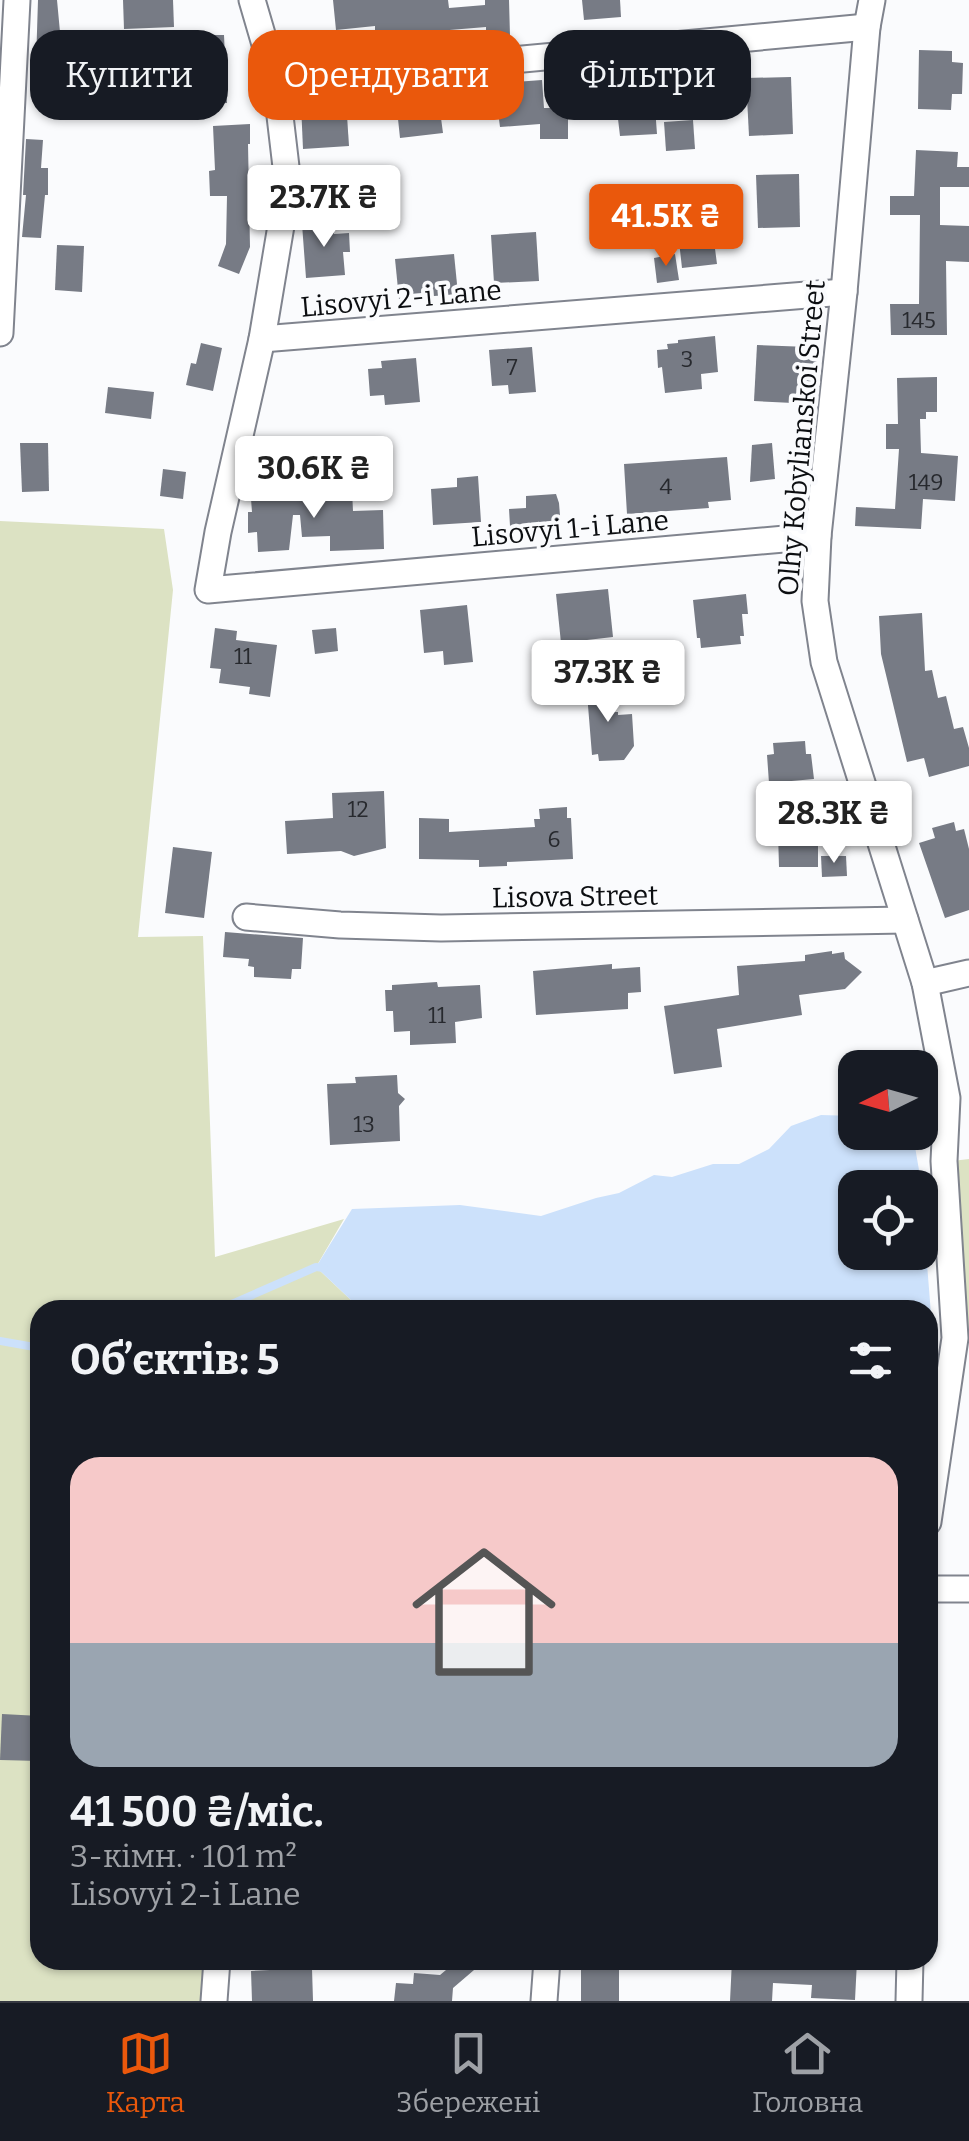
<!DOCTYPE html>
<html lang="uk">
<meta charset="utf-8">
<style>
body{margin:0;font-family:Bitter,serif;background:#20242c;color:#f1f3f6;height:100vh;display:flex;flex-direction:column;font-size:38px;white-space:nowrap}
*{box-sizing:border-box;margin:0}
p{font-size:32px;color:#9ea1a6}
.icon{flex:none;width:55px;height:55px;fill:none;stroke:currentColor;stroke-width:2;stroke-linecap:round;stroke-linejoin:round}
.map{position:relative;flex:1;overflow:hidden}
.details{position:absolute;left:30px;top:1300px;width:908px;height:670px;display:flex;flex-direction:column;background:#171b24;border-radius:30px;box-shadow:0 2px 8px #0004}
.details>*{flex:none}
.banner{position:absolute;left:30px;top:30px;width:910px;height:90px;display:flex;gap:20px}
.needle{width:65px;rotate:265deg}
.controls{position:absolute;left:838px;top:1050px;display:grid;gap:20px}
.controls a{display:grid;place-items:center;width:100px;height:100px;border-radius:20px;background:#171b24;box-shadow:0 2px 8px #0004;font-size:50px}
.price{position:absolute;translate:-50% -85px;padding:0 22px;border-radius:10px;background:#fff;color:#222;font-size:32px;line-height:65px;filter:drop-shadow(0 2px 5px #0008)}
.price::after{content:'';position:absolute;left:50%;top:60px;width:30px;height:22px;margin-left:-15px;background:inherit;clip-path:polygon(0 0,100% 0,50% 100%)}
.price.active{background:#ea580c;color:#fff}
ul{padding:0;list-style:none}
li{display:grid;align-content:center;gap:20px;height:530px;padding:0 40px}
li span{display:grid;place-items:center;height:310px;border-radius:30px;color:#555}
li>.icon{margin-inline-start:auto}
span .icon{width:180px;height:180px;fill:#fffc;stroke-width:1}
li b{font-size:42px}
h2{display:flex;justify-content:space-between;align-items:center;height:120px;padding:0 40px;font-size:42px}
.tag{padding:0 35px;border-radius:30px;background:#171b24;box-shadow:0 2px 8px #0004;font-size:35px;line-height:90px}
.tag.active{background:#ea580c;color:#fff}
.menu{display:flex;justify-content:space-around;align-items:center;height:140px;border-top:2px solid #363941;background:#171b24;font-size:28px;color:#9ea1a6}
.menu a{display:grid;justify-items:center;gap:5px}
.menu .active{color:#ea580c}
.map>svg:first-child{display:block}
.green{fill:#dce2c3}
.water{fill:#cce1fb;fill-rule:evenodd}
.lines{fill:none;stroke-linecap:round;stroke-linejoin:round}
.stream{stroke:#cce1fb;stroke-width:8}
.building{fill:#777b85}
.minor-casing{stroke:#80848e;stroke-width:29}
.minor{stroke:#fff;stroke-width:25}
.labels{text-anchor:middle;stroke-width:8;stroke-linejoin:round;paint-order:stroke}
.number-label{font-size:22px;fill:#27292e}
.street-label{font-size:28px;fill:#0c0e11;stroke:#fafbfd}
</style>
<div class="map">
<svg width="969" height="2001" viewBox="0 0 969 2001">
<rect width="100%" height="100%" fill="#fafbfd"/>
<g class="green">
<path d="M 0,521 L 164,529 L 173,590 L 138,937 L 203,936 L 215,1257 L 344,1219 L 316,1267 L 352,1301 L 353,1310 L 40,1310 L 40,1960 L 217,1960 L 214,2001 L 0,2001 Z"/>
<path d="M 969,1159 L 969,1339 L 955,1338 L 944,1162 Z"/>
</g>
<path class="water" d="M 821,1115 L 855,1116 L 855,1132 L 910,1132 L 913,1135 L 920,1176 L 931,1314 L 928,1364 L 928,1310 L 353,1310 L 352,1301 L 316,1267 L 352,1209 L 460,1205 L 541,1216 L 596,1198 L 619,1193 L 654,1175 L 672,1177 L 713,1164 L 739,1164 L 769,1149 L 791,1126 ZM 855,1188 L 920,1188 L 920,1252 L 855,1252 Z"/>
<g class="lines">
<g class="stream">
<path d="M 218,1310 L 316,1267 L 324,1268"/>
<path d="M 0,1341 L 40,1348"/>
</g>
</g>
<g class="building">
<path d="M 38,0 L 57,0 L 60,32 L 78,33 L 77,65 L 58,64 L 59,96 L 38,96 L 36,63 Z"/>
<path d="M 123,0 L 173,0 L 174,27 L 124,29 Z"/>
<path d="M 333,0 L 448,0 L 449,8 L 485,5 L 485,0 L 509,0 L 510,36 L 486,36 L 486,27 L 401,34 L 401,30 L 375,32 L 375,26 L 336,30 Z"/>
<path d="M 582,0 L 620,0 L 621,17 L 584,20 Z"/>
<path d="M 186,35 L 224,35 L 227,103 L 195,104 L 193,56 L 186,56 Z"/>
<path d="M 919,50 L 952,51 L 952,62 L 963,63 L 962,94 L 952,94 L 951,110 L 918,109 Z"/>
<path d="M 791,77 L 793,134 L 749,136 L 746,78 Z"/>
<path d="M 542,80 L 544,108 L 568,108 L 568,139 L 540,139 L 540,124 L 500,127 L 498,112 L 441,118 L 443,133 L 400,138 L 396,100 L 448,95 L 448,88 L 466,87 L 467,97 L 516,94 L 515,82 Z"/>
<path d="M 653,80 L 657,134 L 620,136 L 618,119 L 608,120 L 607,109 L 598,109 L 597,89 L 606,89 L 606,84 Z"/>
<path d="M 346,100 L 349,146 L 303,149 L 301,104 Z"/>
<path d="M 693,120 L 695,149 L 666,151 L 664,122 Z"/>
<path d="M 250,124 L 250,144 L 248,144 L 250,247 L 239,274 L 218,266 L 226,244 L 227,196 L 210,196 L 209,171 L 215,170 L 213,126 Z"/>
<path d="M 26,139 L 43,140 L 41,168 L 48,168 L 48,195 L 45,195 L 41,238 L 22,237 L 26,195 L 23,195 Z"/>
<path d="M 916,150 L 958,152 L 957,167 L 969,167 L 969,187 L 940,187 L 940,225 L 969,226 L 969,262 L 946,261 L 947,335 L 891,335 L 890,304 L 919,304 L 920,215 L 890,215 L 890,196 L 914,196 Z"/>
<path d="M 799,174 L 800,227 L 758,228 L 756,175 Z"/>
<path d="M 701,218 L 713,218 L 718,223 L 718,235 L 714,241 L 717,264 L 682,268 L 679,241 L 684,240 L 683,228 L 693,227 Z"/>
<path d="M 333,222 L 334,234 L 349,233 L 350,252 L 343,252 L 345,275 L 306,278 L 302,224 Z"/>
<path d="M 536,232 L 539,281 L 494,283 L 491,235 Z"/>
<path d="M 57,245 L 84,246 L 82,292 L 55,290 Z"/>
<path d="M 454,254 L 458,294 L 399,299 L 395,259 Z"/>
<path d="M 675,254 L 679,280 L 657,283 L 654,258 Z"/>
<path d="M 715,336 L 718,372 L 701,374 L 702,389 L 665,393 L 662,367 L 658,368 L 657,350 L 668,349 L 667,344 L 678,343 L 678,340 Z"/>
<path d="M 201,343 L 222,348 L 213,391 L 186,385 L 191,363 L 196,364 Z"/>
<path d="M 757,345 L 809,347 L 817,354 L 814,404 L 754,401 Z"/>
<path d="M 532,347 L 536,392 L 509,394 L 508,385 L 492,386 L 489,350 Z"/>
<path d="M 416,358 L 420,402 L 385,405 L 384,395 L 370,396 L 368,369 L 382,368 L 381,361 Z"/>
<path d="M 937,377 L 937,412 L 926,412 L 926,419 L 920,419 L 921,453 L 958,456 L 955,501 L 923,499 L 921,529 L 855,526 L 856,507 L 895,509 L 899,449 L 886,449 L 886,424 L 898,424 L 897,378 Z"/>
<path d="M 108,387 L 154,392 L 151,419 L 105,413 Z"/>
<path d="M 20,443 L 48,443 L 49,491 L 22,492 Z"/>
<path d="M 772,443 L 775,479 L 750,482 L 752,445 Z"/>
<path d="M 727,457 L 731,500 L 708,502 L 709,508 L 627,514 L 624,464 Z"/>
<path d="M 163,469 L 186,472 L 183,499 L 160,496 Z"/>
<path d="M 478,476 L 481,522 L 433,525 L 431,489 L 457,487 L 457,478 Z"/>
<path d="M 288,490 L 288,497 L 329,495 L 329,491 L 352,490 L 353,511 L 383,510 L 384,549 L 330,551 L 330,536 L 302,537 L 300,515 L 293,515 L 289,550 L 258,552 L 257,532 L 248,533 L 248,512 L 252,512 L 251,499 L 255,499 L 255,491 Z"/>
<path d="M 556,494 L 559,503 L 561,528 L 528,530 L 528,525 L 510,526 L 509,509 L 526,508 L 526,496 Z"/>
<path d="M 608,589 L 613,637 L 561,643 L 556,594 Z"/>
<path d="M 746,594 L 748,614 L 742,614 L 744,636 L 740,636 L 741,644 L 701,648 L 700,638 L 697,638 L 693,600 Z"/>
<path d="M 467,605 L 473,662 L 444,665 L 443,651 L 424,653 L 420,610 Z"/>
<path d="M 922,613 L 925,671 L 932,670 L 938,698 L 946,696 L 954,729 L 963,727 L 969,748 L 969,766 L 929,777 L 924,758 L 907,762 L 881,654 L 879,616 Z"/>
<path d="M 215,628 L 237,631 L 236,640 L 277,645 L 270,697 L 249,694 L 250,687 L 219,683 L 221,669 L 210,668 Z"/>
<path d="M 336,628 L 338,651 L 315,654 L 312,630 Z"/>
<path d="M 609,680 L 612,712 L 618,712 L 618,715 L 632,714 L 634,746 L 624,760 L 599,761 L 598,754 L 592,755 L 586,681 Z"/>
<path d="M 805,741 L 806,754 L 811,754 L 814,779 L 769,783 L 767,755 L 774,754 L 773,743 Z"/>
<path d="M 384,791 L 386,848 L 354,856 L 341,851 L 287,854 L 285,821 L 333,818 L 332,793 Z"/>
<path d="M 567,807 L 567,818 L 571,818 L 573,859 L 507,862 L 507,866 L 479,867 L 479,860 L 419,859 L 419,818 L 449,819 L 449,832 L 535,827 L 534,819 L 540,819 L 539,809 Z"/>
<path d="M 954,822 L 956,831 L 964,829 L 969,849 L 969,910 L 945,918 L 919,843 L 935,838 L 932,828 Z"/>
<path d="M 787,826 L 809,826 L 809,836 L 818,835 L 818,867 L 779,867 L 778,832 L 787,832 Z"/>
<path d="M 173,847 L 212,852 L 204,918 L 165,913 Z"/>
<path d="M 821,856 L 846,856 L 847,876 L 822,877 Z"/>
<path d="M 225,932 L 303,938 L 301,969 L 292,969 L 291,979 L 254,977 L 254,967 L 248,966 L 249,959 L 223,957 Z"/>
<path d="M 832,951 L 832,954 L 844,952 L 845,959 L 862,972 L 845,989 L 799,995 L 802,1015 L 717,1029 L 722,1067 L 674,1074 L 664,1006 L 739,995 L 737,966 L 805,961 L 805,955 Z"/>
<path d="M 612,964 L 612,969 L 640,967 L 641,992 L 628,993 L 628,1009 L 536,1015 L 533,971 Z"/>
<path d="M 437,982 L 438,987 L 480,985 L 482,1018 L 455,1022 L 456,1043 L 410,1045 L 410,1031 L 394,1032 L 393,1011 L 386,1011 L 385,990 L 392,990 L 392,985 Z"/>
<path d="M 397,1075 L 398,1093 L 405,1099 L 399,1106 L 400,1141 L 330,1145 L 327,1084 L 356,1083 L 355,1077 Z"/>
<path d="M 2,1714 L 40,1716 L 40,1761 L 0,1760 Z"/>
<path d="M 732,1960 L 774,1961 L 773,1966 L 813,1967 L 814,1960 L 857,1961 L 855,2000 L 811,1998 L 812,1985 L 773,1983 L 772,2001 L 730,2001 Z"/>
<rect x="581" y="1962" width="38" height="39"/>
<path d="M 312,1968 L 313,2001 L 252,2001 L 251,1971 Z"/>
<path d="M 446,1970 L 474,1970 L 453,1988 L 452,2001 L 394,2001 L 396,1983 L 413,1984 L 414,1973 L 440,1975 Z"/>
</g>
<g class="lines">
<defs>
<g id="minor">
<path d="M 252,0 L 276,82 L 288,184 L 262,339 L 218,532 L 208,590 L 818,536"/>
<path d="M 872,0 L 867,27 L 844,292 L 818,536 L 815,601 L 824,662 L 925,983 L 947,1098 L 944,1161 L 955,1338 L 928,1522"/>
<path d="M 276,82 L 867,27"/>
<path d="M 0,333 L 17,0"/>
<path d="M 262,339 L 844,292"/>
<path d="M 246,917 L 340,925 L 441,928 L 905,920"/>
<path d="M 925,983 L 969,973"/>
<path d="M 928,1589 L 969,1589"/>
<path d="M 214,2001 L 217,1960"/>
<path d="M 544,2001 L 547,1960"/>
<path d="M 909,2001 L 910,1960"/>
</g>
</defs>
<use href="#minor" class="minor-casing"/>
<use href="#minor" class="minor"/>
</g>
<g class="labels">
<g class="number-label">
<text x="919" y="328">145</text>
<text x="687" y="367">3</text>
<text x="512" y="375">7</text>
<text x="926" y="490">149</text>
<text x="666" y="494">4</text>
<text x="243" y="664">11</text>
<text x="358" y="817">12</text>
<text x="554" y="847">6</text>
<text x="437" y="1023">11</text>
<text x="364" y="1132">13</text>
</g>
<g class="street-label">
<text transform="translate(401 298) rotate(-5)" y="10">Lisovyi 2-i Lane</text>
<text transform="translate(801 438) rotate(-85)" y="10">Olhy Kobylianskoi Street</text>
<text transform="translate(570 528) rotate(-5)" y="10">Lisovyi 1-i Lane</text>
<text transform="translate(575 896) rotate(-1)" y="10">Lisova Street</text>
</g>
</g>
</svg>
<div class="controls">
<a><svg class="needle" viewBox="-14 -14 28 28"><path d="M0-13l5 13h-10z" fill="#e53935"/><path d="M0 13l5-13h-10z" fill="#9ea1a6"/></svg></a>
<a><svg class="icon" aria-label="locate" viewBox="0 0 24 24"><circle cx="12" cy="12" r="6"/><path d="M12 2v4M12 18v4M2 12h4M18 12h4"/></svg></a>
</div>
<b class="price" style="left:324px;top:250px">23.7K ₴</b>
<b class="price active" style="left:666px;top:269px">41.5K ₴</b>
<b class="price" style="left:314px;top:521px">30.6K ₴</b>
<b class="price" style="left:608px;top:725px">37.3K ₴</b>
<b class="price" style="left:834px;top:866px">28.3K ₴</b>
<div class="banner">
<a class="tag">Купити</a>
<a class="tag active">Орендувати</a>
<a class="tag">Фільтри</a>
</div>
<section class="details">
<h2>Об’єктів: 5<svg class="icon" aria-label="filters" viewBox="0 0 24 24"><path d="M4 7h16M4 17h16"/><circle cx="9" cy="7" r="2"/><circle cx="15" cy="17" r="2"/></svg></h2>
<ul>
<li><span style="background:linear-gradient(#f6c9c9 60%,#9aa5b1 0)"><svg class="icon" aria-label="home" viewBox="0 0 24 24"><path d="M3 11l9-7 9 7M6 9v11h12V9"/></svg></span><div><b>41 500 ₴/міс.</b><p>3-кімн. · 101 m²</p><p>Lisovyi 2-i Lane</p></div></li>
</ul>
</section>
</div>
<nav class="menu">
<a class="active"><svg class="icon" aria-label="map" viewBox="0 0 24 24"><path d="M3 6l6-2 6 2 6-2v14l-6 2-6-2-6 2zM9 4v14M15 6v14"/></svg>Карта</a>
<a><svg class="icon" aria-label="saved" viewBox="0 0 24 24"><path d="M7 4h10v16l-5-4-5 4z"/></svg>Збережені</a>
<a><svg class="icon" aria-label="home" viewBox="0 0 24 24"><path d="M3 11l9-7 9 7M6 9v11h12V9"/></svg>Головна</a>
</nav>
